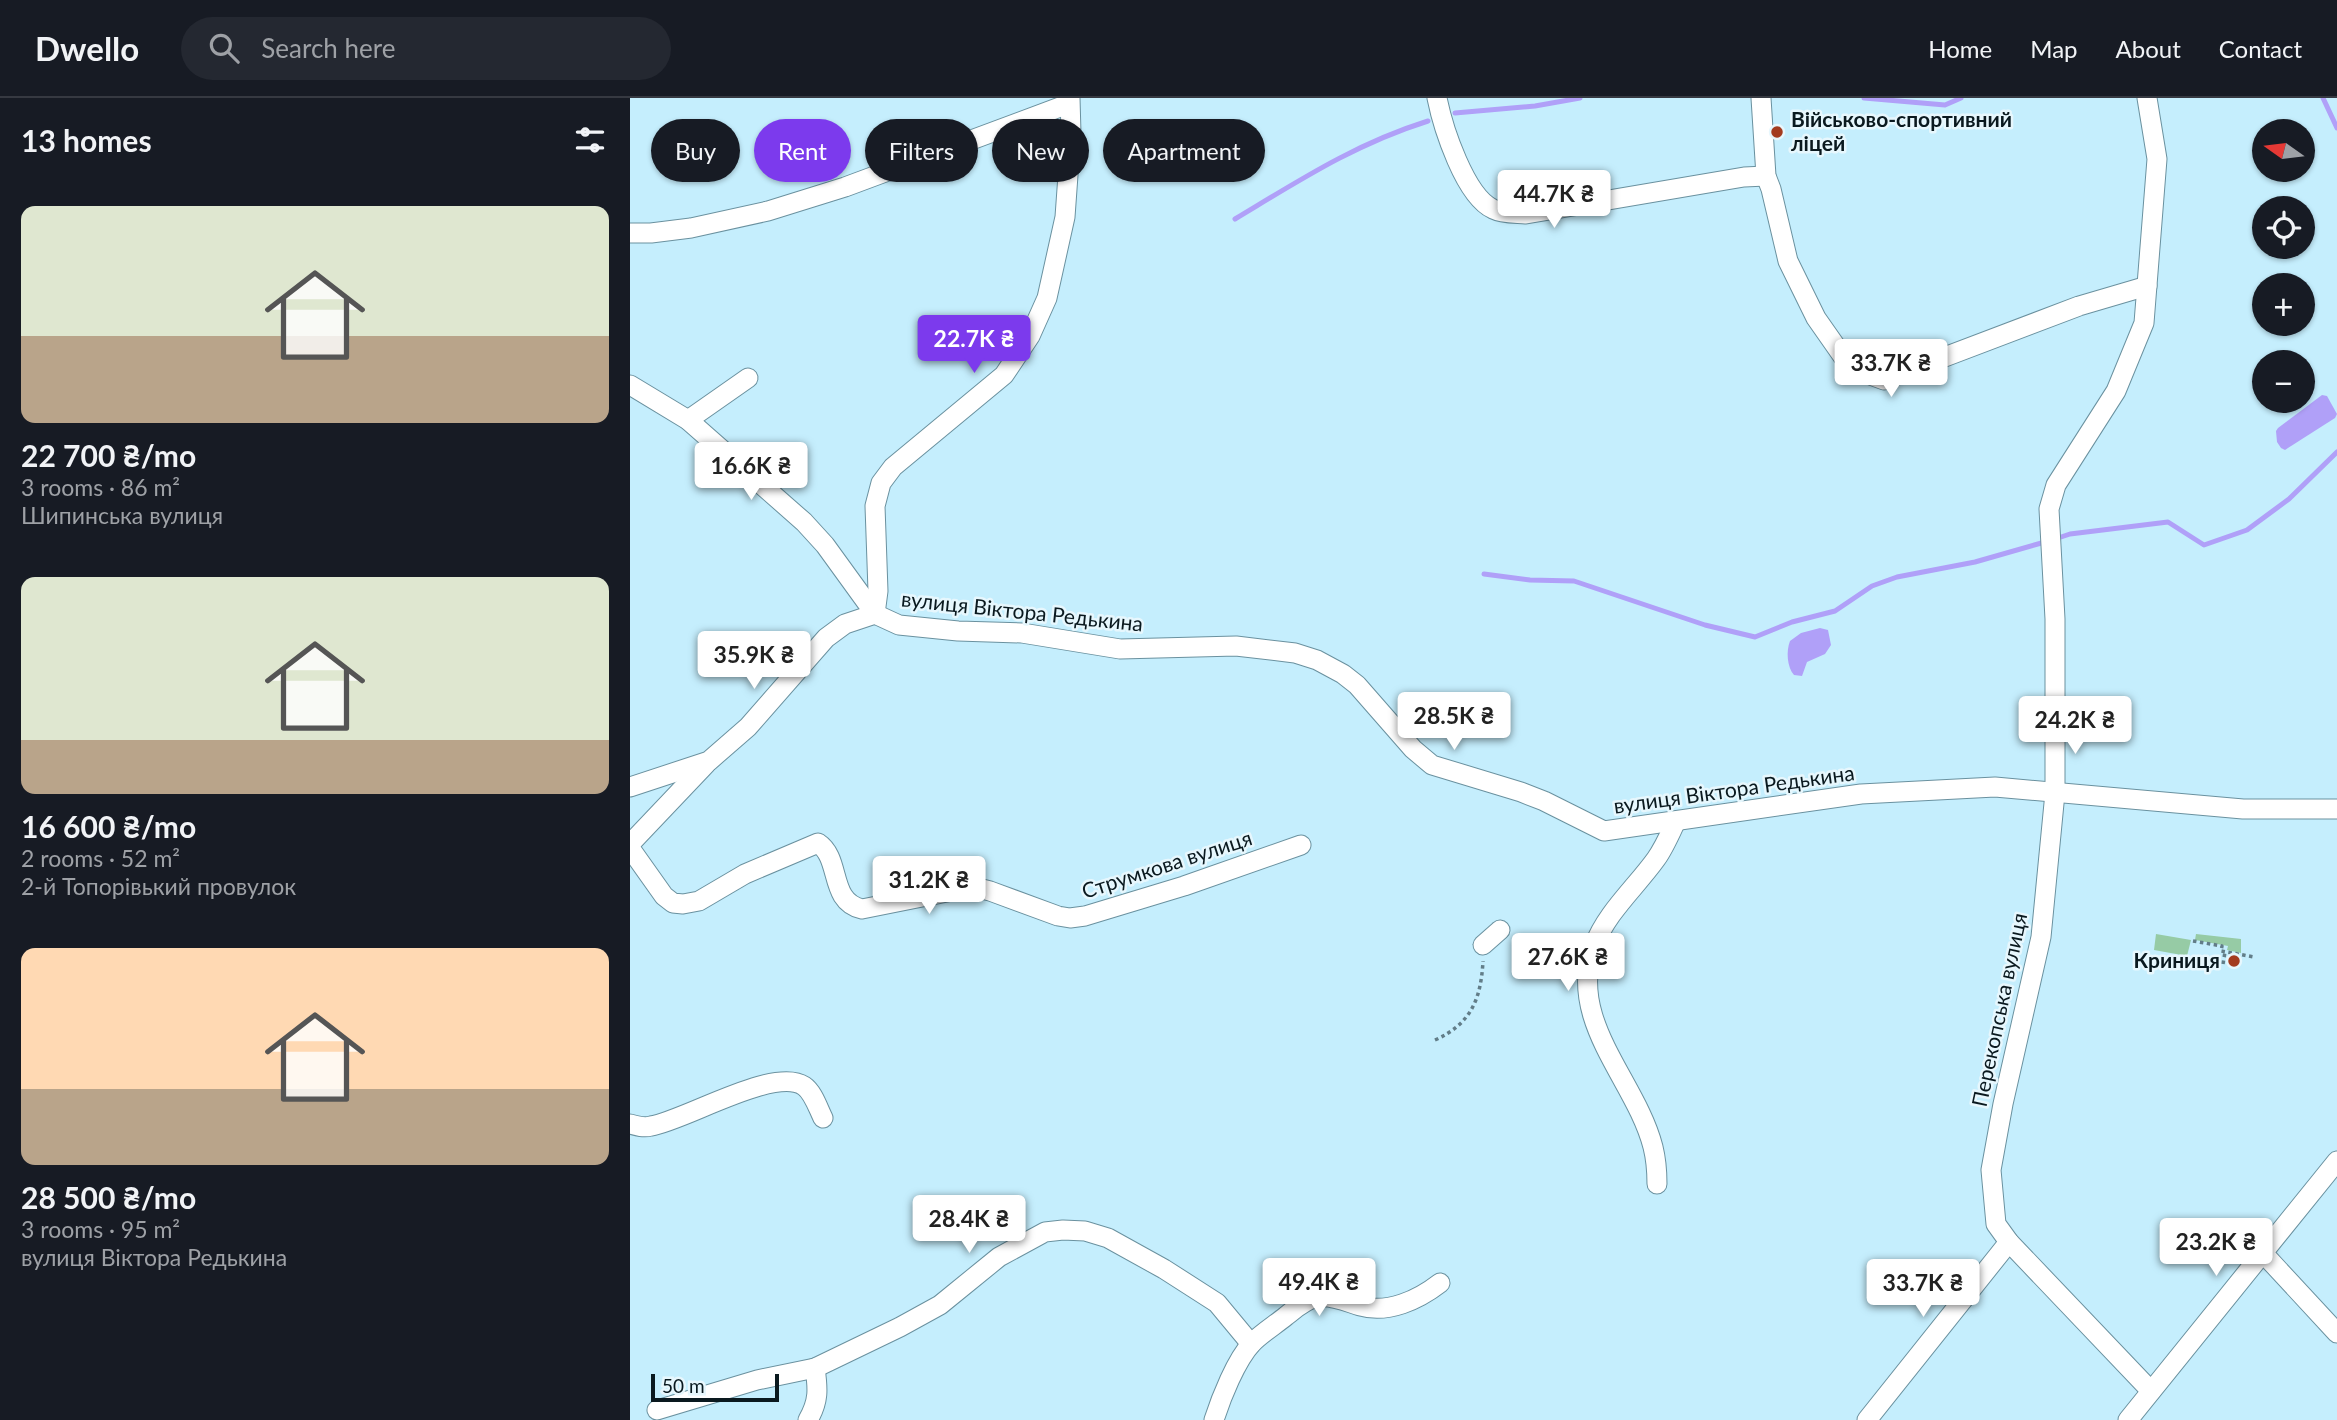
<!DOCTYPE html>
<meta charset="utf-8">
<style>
body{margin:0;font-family:Lato,sans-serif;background:#242831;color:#f1f3f6;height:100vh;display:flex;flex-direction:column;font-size:26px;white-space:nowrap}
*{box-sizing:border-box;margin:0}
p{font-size:23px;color:#9ea1a6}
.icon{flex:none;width:38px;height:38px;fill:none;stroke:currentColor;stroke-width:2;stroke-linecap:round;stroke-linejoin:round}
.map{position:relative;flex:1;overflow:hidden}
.drawer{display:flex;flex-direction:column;background:#171b24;width:630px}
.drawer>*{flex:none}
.top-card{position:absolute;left:21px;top:21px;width:665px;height:63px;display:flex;gap:14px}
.needle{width:46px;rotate:284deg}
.buttons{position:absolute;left:1622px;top:21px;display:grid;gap:14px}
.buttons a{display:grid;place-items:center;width:63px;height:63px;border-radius:50%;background:#171b24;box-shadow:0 2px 5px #0004;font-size:35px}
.scale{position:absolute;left:21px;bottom:18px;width:128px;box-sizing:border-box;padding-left:7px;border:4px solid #0a191f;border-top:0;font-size:19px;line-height:24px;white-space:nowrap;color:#0a191f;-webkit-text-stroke:5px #e7f7fd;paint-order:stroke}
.price{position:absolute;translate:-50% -60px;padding:0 16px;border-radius:7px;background:#fff;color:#222;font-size:23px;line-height:46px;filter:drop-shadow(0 2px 4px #0008)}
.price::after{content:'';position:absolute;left:50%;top:42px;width:21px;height:16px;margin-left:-10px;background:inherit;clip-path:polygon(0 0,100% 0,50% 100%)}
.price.current{background:#7c3aed;color:#fff}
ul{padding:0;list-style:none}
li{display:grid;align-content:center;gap:14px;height:371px;padding:0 21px}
li span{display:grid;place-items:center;height:217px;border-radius:14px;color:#555}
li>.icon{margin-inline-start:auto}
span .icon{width:126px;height:126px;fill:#fffc;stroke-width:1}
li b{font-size:30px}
h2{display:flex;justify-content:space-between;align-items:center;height:84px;padding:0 21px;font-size:30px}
.pill{padding:0 24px;border-radius:32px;background:#171b24;box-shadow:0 2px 5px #0004;font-size:24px;line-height:63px}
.pill.current{background:#7c3aed;color:#fff}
header{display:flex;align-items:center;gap:42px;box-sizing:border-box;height:98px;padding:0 35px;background:#171b24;border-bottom:2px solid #363941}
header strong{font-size:33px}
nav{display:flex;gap:38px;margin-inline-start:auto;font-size:24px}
.search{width:490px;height:63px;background:#242831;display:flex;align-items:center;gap:18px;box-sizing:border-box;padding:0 24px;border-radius:38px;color:#9ea1a6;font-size:26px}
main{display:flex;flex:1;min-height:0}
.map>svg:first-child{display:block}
.green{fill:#96cba5}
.water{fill:#b0a0f8}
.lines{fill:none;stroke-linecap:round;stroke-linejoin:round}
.stream{stroke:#b0a0f8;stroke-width:5}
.minor-casing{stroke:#6a919f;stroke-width:21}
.path{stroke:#627d88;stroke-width:3.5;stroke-dasharray:3.5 3.5;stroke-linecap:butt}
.minor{stroke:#fff;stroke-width:19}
.poi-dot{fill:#a33b1f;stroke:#e7f7fd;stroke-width:2.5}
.labels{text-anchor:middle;stroke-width:5;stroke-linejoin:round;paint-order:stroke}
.poi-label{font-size:21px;font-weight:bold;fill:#0a191f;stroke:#e7f7fd;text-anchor:start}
.street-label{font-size:21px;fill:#0a191f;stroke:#e7f7fd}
</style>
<header>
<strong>Dwello</strong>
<div class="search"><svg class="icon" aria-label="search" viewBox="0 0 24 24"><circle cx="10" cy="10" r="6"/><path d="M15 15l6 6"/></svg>Search here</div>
<nav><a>Home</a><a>Map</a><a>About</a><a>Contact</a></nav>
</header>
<main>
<section class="drawer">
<h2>13 homes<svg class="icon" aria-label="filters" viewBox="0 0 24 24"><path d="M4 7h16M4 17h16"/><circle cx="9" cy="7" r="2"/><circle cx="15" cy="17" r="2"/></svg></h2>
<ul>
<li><span style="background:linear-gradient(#dfe7d0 60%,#b9a48a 0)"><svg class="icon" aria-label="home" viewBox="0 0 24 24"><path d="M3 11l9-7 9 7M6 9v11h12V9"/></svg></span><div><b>22 700 ₴/mo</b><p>3 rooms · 86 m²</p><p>Шипинська вулиця</p></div></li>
<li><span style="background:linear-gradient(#dfe7d0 75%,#b9a48a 0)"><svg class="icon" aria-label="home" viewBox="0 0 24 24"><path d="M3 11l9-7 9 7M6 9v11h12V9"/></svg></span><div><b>16 600 ₴/mo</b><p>2 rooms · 52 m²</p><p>2-й Топорівький провулок</p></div></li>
<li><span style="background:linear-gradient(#ffd9b3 65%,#b9a48a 0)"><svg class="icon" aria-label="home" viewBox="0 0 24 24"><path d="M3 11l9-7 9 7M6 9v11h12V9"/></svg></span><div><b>28 500 ₴/mo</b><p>3 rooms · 95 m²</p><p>вулиця Віктора Редькина</p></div></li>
</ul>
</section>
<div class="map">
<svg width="1707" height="1322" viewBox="0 0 1707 1322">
<rect width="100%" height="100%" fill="#c5eefd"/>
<g class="green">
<path d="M 1526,836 L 1561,842 L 1557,858 L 1524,852 Z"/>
<path d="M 1566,836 L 1611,841 L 1611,855 L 1597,852 L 1598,848 L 1565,842 Z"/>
</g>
<g class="water">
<path d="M 1692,297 L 1697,298 L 1707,316 L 1705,320 L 1655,352 L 1651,350 L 1647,344 L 1646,333 L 1648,330 Z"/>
<path d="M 1190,530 L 1198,532 L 1201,547 L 1195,556 L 1177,564 L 1172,578 L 1164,577 C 1157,569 1156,553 1160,543 L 1171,535 Z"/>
</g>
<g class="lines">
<g class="stream">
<path d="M 1234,0 L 1315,7 L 1331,0"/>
<path d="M 1693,0 L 1707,30"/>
<path d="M 825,15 L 905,8 L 950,0"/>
<path d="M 605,121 C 670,82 725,46 798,23"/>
<path d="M 1425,441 L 1440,436 L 1538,424 L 1574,447 L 1617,432 L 1659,401 L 1707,354"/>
<path d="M 854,476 L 900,482 L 944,483 L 1075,527 L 1125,539 L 1162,524 L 1205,513 L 1242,488 L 1267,479 L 1345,464 L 1415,444"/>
</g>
<defs>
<g id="minor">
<path d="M 807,0 C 813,30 835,98 863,111 C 873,116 886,115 896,116 L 1114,79 L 1136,78"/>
<path d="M 1131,0 L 1136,78 L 1141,91 L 1158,163 L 1186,220 L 1221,270 L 1254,282 L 1449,208 L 1517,188"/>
<path d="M 1517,0 L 1527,61 L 1514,225 L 1486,293 L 1426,387 L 1419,411 L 1425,521 L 1425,695 L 1411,839 L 1373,1006 L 1361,1072 L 1366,1126 L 1379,1144 L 1521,1293"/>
<path d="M 0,135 L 21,135 L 61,130 L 138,113 L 215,89 L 438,6"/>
<path d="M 0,287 L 58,322 L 174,424 L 195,447 L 245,516"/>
<path d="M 58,322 L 118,280"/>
<path d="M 245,516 L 248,493 L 245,408 L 251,385 L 263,369 L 374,277 L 400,238 L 417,200 L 435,119 L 441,35 L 440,0"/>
<path d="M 0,689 L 79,663 L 118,629 L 196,540 L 215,526 L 245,516 L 269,527 L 328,533 L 392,535 L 490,551 L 606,548 L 665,555 L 687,562 L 713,576 L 727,587 L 783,651 L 802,667 L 891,694 L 914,703 L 974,733 L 1231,696 L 1365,689 L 1613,711 L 1707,711"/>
<path d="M 0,746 L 76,666"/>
<path d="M 0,750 L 34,798 L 43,805 L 53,806 L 69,803 L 115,776 L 188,745 C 212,761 198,803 232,811 L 332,791 L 348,790 L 360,793 L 428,818 L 440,820 L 455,818 L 554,788 L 671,747"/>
<path d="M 853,847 L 870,832"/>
<path d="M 0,1026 C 7,1028 14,1030 21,1028 C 54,1023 144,968 174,988 C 183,994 188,1010 193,1020"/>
<path d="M 1027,1086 C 1027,1073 1026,1061 1023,1049 C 1006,982 936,923 964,848 C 976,815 1006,789 1026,761 C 1034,750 1040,736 1046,723"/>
<path d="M 1632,1154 L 1707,1235"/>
<path d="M 27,1312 L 127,1282 L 185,1270 L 270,1229 L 310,1207 L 369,1159 L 415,1134 L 433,1132 L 455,1133 L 478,1140 L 534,1171 L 587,1205 L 621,1246"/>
<path d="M 178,1322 C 189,1303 188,1291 185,1270"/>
<path d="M 584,1322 C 591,1300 606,1262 622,1245 C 632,1235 645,1227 656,1218 C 665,1211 676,1201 688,1199 C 702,1197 717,1204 730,1208 C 758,1216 788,1202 810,1185"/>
<path d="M 1237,1322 L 1379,1144"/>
<path d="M 1498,1322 L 1707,1063"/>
</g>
</defs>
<use href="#minor" class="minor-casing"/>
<g class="path">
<path d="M 1563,843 L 1592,848 L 1591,853 L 1624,859"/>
<path d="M 1593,866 L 1595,854"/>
<path d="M 805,942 C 841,926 851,901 853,863"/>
</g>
<use href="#minor" class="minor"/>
</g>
<g class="poi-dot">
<circle cx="1147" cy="34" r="7"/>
<circle cx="1604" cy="863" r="7"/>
</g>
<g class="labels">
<g class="poi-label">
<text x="1161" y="29">Військово-спортивний<tspan x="1161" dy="24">ліцей</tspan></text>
<text x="1590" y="870" text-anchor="end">Криниця</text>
</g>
<g class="street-label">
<text transform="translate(392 514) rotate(6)" y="7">вулиця Віктора Редькина</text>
<text transform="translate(1104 692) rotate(-8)" y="7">вулиця Віктора Редькина</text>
<text transform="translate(537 767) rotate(-18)" y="7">Струмкова вулиця</text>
<text transform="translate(1370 912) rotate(-78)" y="7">Перекопська вулиця</text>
</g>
</g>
</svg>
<div class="buttons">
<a><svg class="needle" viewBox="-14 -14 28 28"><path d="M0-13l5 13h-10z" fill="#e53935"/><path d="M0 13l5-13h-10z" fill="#9ea1a6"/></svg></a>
<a><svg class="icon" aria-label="locate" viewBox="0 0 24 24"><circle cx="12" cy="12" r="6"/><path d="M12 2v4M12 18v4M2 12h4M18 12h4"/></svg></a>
<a>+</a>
<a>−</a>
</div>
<div class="scale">50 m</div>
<b class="price" style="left:924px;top:132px">44.7K ₴</b>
<b class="price current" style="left:344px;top:277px">22.7K ₴</b>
<b class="price" style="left:1261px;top:301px">33.7K ₴</b>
<b class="price" style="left:121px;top:404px">16.6K ₴</b>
<b class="price" style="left:124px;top:593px">35.9K ₴</b>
<b class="price" style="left:824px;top:654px">28.5K ₴</b>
<b class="price" style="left:1445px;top:658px">24.2K ₴</b>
<b class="price" style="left:299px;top:818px">31.2K ₴</b>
<b class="price" style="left:938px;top:895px">27.6K ₴</b>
<b class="price" style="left:339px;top:1157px">28.4K ₴</b>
<b class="price" style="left:1586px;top:1180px">23.2K ₴</b>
<b class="price" style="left:689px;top:1220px">49.4K ₴</b>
<b class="price" style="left:1293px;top:1221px">33.7K ₴</b>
<div class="top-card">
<a class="pill">Buy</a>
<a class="pill current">Rent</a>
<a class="pill">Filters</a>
<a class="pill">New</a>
<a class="pill">Apartment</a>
</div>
</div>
</main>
